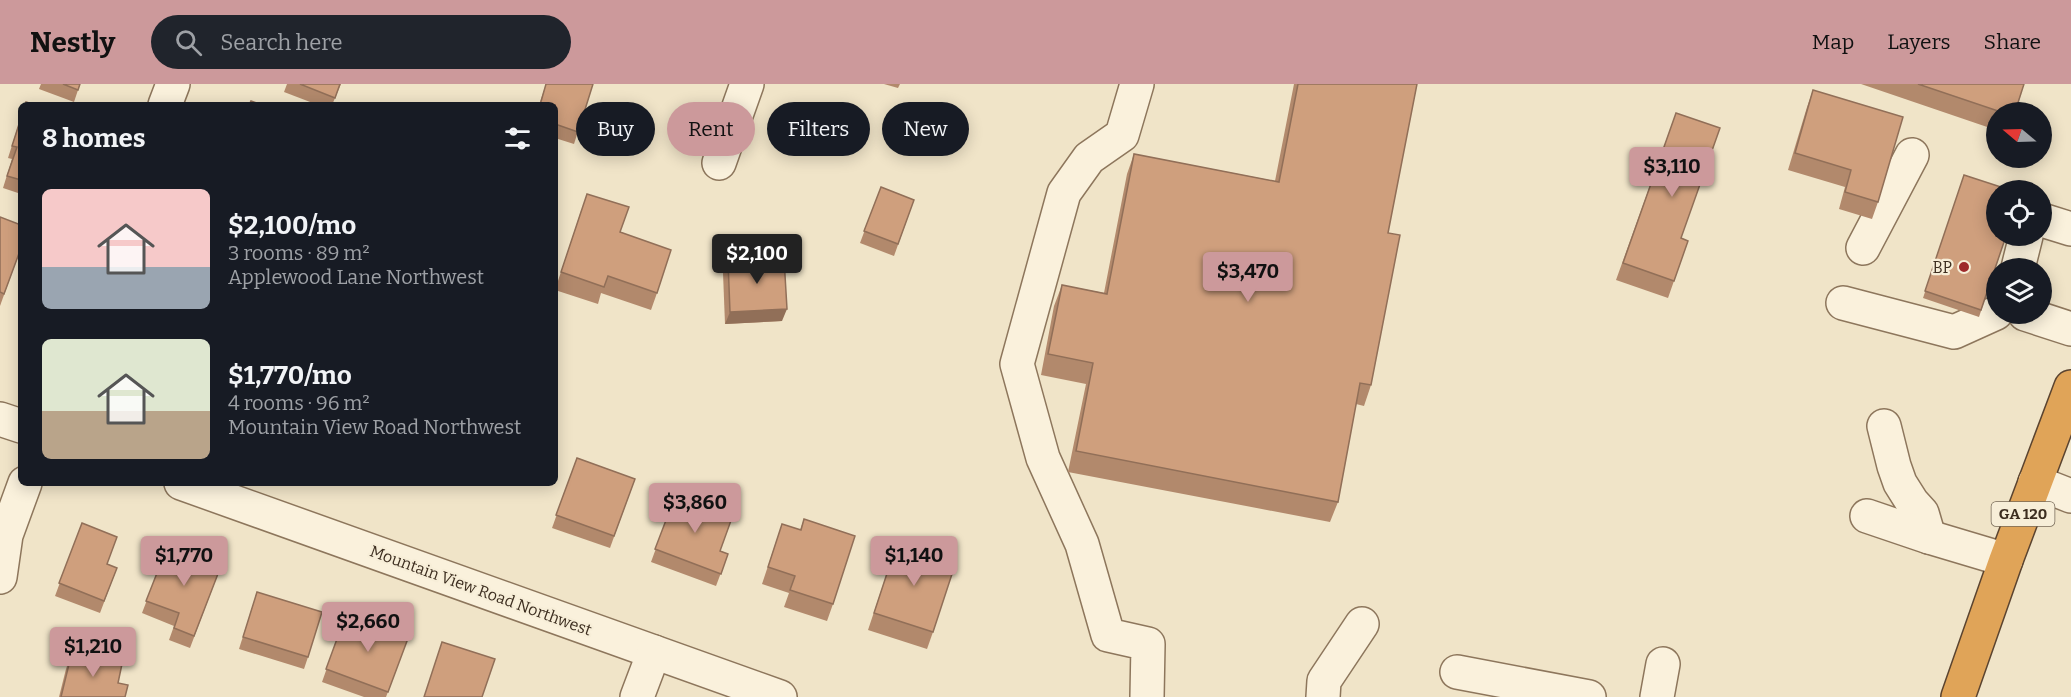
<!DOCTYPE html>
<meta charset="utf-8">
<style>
body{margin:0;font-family:Bitter,serif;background:#20242c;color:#f1f3f6;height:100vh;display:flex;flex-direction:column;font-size:22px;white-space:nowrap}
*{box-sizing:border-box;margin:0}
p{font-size:20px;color:#9ea1a6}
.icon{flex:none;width:33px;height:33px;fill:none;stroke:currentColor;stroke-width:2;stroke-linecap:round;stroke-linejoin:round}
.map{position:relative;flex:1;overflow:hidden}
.panel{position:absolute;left:18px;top:18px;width:540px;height:384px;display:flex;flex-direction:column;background:#171b24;border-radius:9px;box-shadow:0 3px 15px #0003}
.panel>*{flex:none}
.banner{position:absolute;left:576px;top:18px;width:570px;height:54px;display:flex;gap:12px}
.needle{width:39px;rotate:289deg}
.controls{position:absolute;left:1986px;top:18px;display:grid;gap:12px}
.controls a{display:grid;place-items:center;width:66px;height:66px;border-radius:50%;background:#171b24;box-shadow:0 3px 15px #0003;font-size:30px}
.price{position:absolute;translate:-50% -51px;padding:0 14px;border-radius:6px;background:#cc999b;color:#111;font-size:20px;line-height:39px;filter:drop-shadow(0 2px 3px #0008)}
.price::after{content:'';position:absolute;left:50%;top:36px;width:18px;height:14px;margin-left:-9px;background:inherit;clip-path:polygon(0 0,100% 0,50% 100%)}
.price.on{background:#222;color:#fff}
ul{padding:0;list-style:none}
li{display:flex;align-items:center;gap:18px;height:150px;padding:0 24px}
li span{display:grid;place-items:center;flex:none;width:168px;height:120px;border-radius:9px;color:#555}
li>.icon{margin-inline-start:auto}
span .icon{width:72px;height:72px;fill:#fffc;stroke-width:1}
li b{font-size:26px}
h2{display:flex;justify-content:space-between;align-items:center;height:72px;padding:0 24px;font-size:26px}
.tag{padding:0 21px;border-radius:27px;background:#171b24;box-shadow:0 3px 15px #0003;font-size:21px;line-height:54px}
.tag.on{background:#cc999b;color:#111}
header{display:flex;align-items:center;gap:36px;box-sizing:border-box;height:84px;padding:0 30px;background:#cc999b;color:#111}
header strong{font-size:28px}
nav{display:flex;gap:33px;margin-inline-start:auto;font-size:21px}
.search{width:420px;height:54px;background:#20242c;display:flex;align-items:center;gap:15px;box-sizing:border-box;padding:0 21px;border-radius:33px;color:#9ea1a6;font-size:22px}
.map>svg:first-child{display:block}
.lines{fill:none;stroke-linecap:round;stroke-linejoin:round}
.minor-casing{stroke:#8d765c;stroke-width:36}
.highway-casing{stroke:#5b4430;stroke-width:36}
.minor{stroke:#faf1dc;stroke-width:33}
.highway{stroke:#e0a458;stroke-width:33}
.wall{fill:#b2896c}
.shaded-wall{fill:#916f58}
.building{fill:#cf9f7d;stroke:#916f58;stroke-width:1.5}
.poi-dot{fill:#9e2a2b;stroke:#f7eed8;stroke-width:2}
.labels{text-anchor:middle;stroke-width:4.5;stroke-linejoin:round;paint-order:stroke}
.shield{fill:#f7eed8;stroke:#756857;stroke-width:1.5}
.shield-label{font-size:15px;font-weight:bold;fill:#3d2e20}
.poi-label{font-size:16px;fill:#3d2e20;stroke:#f7eed8;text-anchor:end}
.street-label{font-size:16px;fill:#3d2e20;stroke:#f7eed8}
</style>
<header>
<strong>Nestly</strong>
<div class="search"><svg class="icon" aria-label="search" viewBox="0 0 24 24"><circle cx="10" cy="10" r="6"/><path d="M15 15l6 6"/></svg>Search here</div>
<nav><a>Map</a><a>Layers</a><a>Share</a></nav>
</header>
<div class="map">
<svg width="2071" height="613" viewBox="0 0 2071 613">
<rect width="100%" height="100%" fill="#f0e4c8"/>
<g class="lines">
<defs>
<g id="minor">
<path d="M 1137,0 L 1122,51 L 1089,74 L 1064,109 L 1017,280 L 1043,374 L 1082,460 L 1108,551 L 1148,560 L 1147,613"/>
<path d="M 165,21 L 173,0"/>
<path d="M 719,79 L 747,0"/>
<path d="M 2042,136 L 2071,145"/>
<path d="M 1863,164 L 1912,71"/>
<path d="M 2018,184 L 2026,152"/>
<path d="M 1843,219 L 1954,248 L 1996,229"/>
<path d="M 2025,230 L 2071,245"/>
<path d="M 0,335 L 21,342"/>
<path d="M 1884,342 L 1894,382 L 1900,399 L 1912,418 L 1922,429 L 1929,453"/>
<path d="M 2035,398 L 2071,412"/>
<path d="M 181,399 L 780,613"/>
<path d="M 1867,432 L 1929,453 L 2006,476"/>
<path d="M 0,493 L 6,451 L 25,399"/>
<path d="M 1457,588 L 1589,613"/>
<path d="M 637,613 L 654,568"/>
<path d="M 1323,613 L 1324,597 L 1362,540"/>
<path d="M 1657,613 L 1663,580"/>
</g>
<path id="highway" d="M 1958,613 L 2006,476 L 2071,303"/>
</defs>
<use href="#minor" class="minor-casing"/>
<use href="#highway" class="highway-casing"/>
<use href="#minor" class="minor"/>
<use href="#highway" class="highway"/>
</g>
<g class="wall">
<path d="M 41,0 L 80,0 L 74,18 L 39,5 Z"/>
<path d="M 287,0 L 341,0 L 332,21 L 318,21 L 284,8 Z"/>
<path d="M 546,0 L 593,0 L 574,60 L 555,54 L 555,21 L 539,21 Z"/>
<path d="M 884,0 L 900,0 L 898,4 Z"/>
<path d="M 1294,0 L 1417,0 L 1388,149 L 1371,301 L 1364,322 L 1356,320 L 1338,418 L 1330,438 L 1068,388 L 1086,300 L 1041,291 L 1054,222 L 1062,201 L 1104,209 L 1127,90 L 1134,70 L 1275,97 Z"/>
<path d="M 1861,0 L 2024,0 L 2015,28 L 1996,28 L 1996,46 Z"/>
<path d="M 1813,6 L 1878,118 L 1872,135 L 1839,125 L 1845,103 L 1788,86 L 1807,23 Z"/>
<path d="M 1676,29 L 1681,154 L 1688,157 L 1668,214 L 1616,196 Z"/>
<path d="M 21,33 L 21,110 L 3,104 L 12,75 L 8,74 Z"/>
<path d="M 1964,91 L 2006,152 L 1979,233 L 1923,214 Z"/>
<path d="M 881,103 L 914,116 L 894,172 L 860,159 Z"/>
<path d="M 581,127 L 620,148 L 657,209 L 651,226 L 601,209 L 598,220 L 555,206 Z"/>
<path d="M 0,133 L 21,164 L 0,222 Z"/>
<path d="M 728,177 L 782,237 L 725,240 L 723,189 Z"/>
<path d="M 577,374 L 635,395 L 610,464 L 552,444 Z"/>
<path d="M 676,410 L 720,467 L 728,470 L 716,502 L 651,478 Z"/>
<path d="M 804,435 L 833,520 L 827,537 L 784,523 L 789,509 L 762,500 L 782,440 L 800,446 Z"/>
<path d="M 82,439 L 107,481 L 117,484 L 100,529 L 55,512 Z"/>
<path d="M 898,456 L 934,481 L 933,548 L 927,565 L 868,546 Z"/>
<path d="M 168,461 L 221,482 L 190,564 L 169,556 L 174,542 L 142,529 Z"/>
<path d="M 257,508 L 308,573 L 304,585 L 239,565 Z"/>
<path d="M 345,533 L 388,548 L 410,549 L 386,613 L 364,613 L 322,598 Z"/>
<path d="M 72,568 L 118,599 L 125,613 L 59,613 L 66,585 Z"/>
</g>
<path class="shaded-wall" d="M 787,225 L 782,237 L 725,240 L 730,228 Z"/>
<g class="building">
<path d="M 63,0 L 80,0 L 78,6 Z"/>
<path d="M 300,0 L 340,0 L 335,14 Z"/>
<path d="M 546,0 L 593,0 L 578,48 L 555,40 L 555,21 L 540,21 Z"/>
<path d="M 1298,0 L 1417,0 L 1388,149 L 1400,151 L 1371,301 L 1360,299 L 1338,418 L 1076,367 L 1093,279 L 1048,270 L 1062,201 L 1107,210 L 1134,70 L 1279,98 Z"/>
<path d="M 1918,0 L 2024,0 L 2015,28 L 2001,28 Z"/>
<path d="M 1813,6 L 1903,33 L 1878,118 L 1845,108 L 1851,86 L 1795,69 Z"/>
<path d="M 251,17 L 262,21 L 249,21 Z"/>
<path d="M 26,18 L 36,21 L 25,21 Z"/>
<path d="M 1676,29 L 1720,44 L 1681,154 L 1688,157 L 1674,197 L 1623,179 Z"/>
<path d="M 21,34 L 21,96 L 7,92 L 17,63 L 12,62 Z"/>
<path d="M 1964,91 L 2010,106 L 1996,106 L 1996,152 L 2006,152 L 1981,226 L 1925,207 Z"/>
<path d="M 881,103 L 914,116 L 898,160 L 864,147 Z"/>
<path d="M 587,110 L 629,123 L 620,148 L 671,166 L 657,209 L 608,192 L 604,203 L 561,188 Z"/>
<path d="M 0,133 L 21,141 L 21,164 L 4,210 L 0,208 Z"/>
<path d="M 784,174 L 787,225 L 730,228 L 728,177 Z"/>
<path d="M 577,374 L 635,395 L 614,452 L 556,431 Z"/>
<path d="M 676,410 L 733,431 L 720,467 L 728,470 L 721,490 L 655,465 Z"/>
<path d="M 804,435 L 855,452 L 833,520 L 790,506 L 795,492 L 768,483 L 782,440 L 801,446 Z"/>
<path d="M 82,439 L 117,453 L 107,480 L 117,484 L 104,517 L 59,499 Z"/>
<path d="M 898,456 L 938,469 L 934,481 L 953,487 L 933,548 L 874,529 Z"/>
<path d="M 168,461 L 221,482 L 194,552 L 174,544 L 179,529 L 146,517 Z"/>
<path d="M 257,508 L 322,528 L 308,573 L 243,553 Z"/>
<path d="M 345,533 L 388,548 L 390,542 L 410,549 L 388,608 L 326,585 Z"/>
<path d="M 442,558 L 495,575 L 482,613 L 424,613 Z"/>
<path d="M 72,568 L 122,580 L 118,599 L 128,601 L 125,613 L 61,613 Z"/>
</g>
<circle class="poi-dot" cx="1964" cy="183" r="6"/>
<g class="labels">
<rect class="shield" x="1991.5" y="418" width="63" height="24" rx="4.5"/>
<g class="shield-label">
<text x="2023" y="435">GA 120</text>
</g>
<g class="poi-label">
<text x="1952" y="189">BP</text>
</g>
<g class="street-label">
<text transform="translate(481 506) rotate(20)" y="6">Mountain View Road Northwest</text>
</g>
</g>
</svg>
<div class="controls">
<a><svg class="needle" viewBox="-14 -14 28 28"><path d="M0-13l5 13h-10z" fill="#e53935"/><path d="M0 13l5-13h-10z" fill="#9ea1a6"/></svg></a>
<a><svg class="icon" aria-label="locate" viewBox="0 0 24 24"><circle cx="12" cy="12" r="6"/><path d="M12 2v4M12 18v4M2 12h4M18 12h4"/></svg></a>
<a><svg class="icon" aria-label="layers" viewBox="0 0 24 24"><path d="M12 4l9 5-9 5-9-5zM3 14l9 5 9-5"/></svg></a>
</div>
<b class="price" style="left:1672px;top:114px">$3,110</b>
<b class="price on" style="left:757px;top:201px">$2,100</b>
<b class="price" style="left:1248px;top:219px">$3,470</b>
<b class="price" style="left:695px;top:450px">$3,860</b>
<b class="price" style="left:184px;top:503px">$1,770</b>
<b class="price" style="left:914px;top:503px">$1,140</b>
<b class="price" style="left:368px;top:569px">$2,660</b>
<b class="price" style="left:93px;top:594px">$1,210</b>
<div class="banner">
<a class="tag">Buy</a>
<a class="tag on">Rent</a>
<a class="tag">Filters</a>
<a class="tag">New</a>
</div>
<section class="panel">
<h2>8 homes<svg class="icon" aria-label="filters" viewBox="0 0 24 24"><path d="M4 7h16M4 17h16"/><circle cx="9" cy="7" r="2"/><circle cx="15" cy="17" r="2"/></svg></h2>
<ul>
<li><span style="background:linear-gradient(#f6c9c9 65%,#9aa5b1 0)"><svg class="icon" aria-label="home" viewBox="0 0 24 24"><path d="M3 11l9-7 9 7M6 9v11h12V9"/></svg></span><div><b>$2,100/mo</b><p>3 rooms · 89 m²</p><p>Applewood Lane Northwest</p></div></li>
<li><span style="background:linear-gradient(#dfe7d0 60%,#b9a48a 0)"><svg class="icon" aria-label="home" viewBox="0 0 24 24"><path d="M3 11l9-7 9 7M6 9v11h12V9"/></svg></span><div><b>$1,770/mo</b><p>4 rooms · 96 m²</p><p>Mountain View Road Northwest</p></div></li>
</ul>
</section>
</div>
